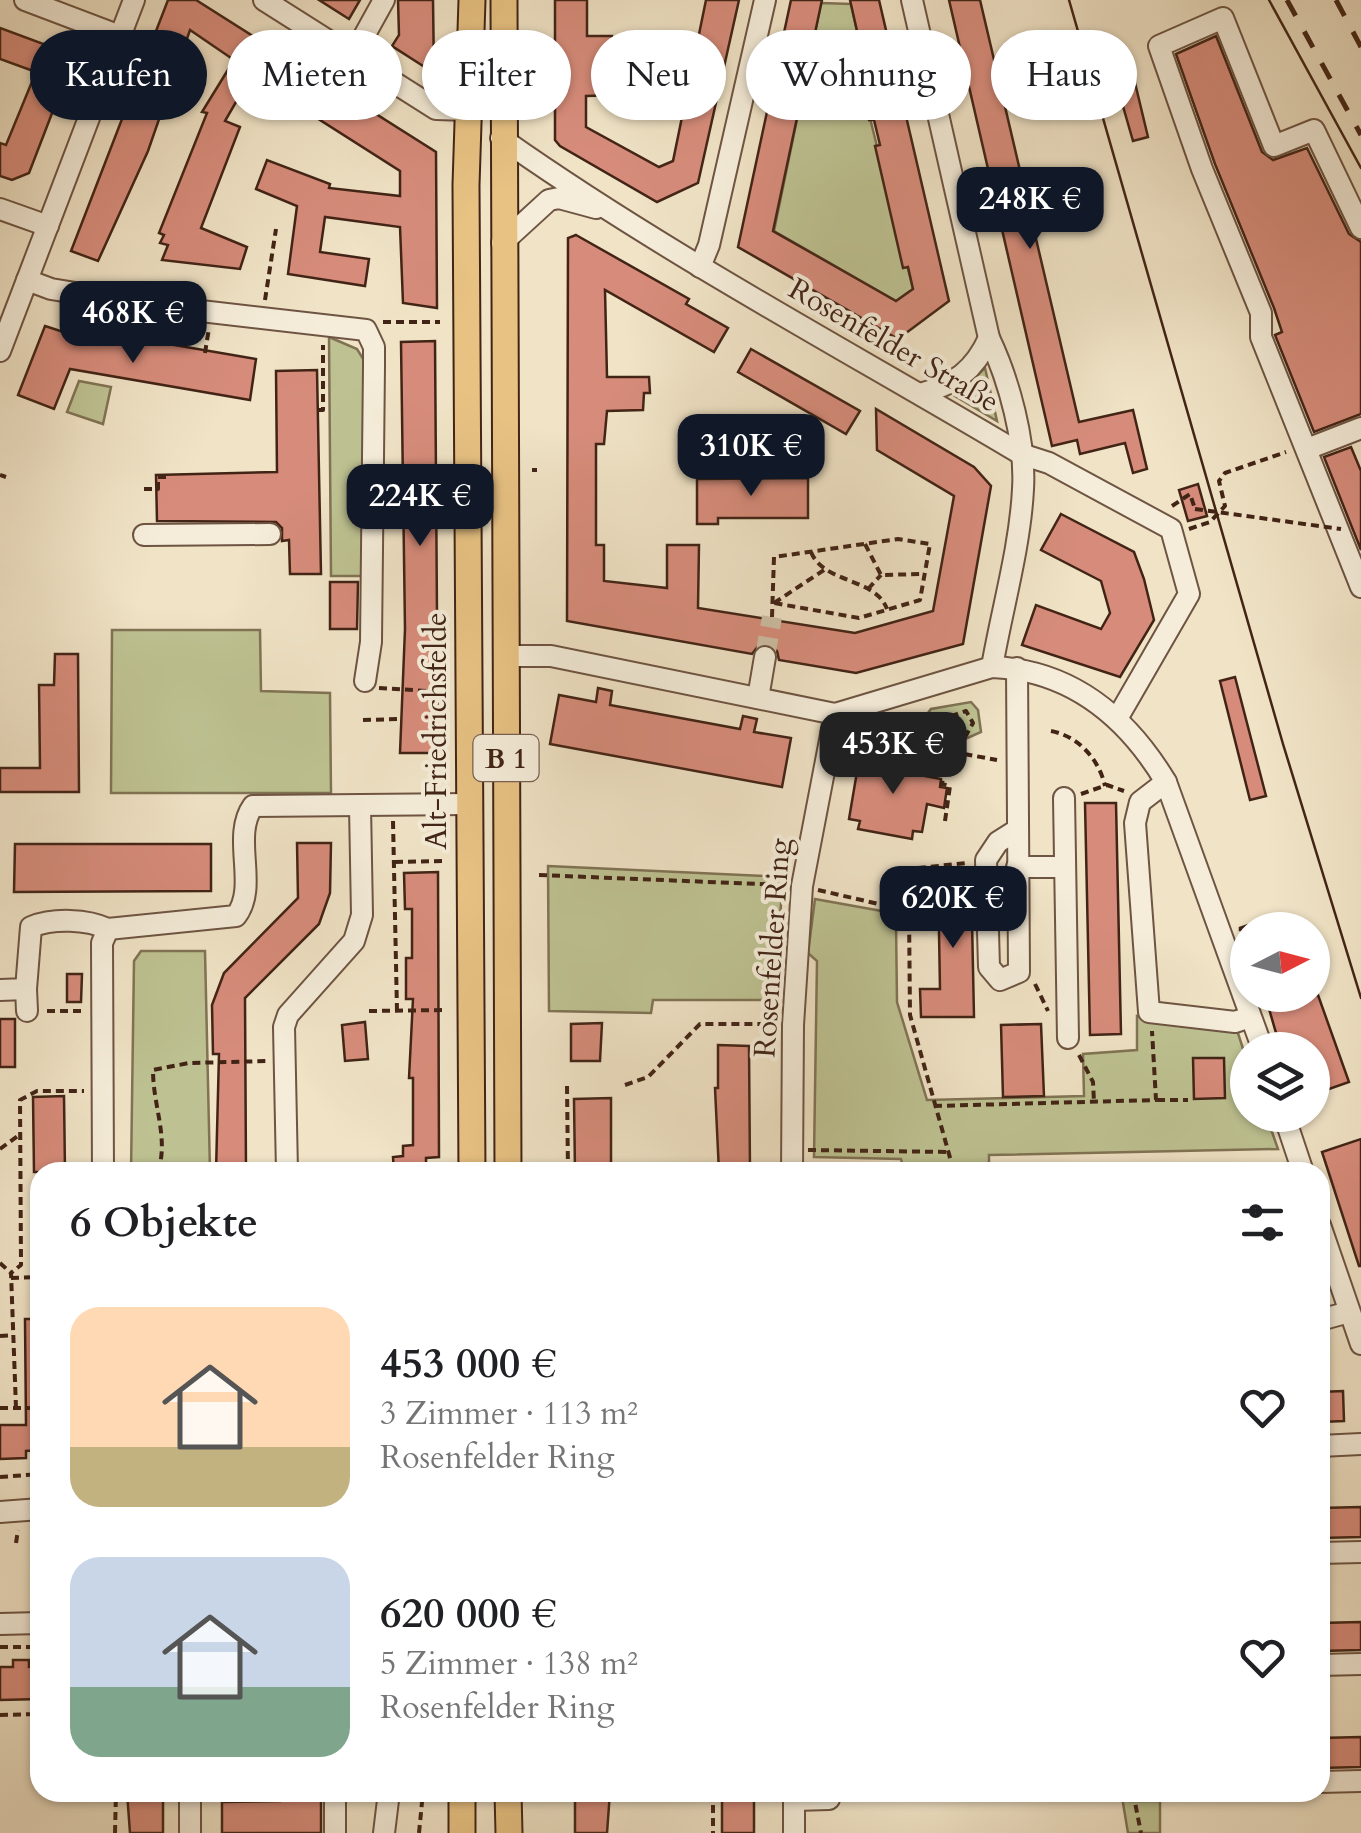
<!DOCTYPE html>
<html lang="de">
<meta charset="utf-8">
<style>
body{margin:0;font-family:Cardo,serif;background:#f6f6f6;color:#202124;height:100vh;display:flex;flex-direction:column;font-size:38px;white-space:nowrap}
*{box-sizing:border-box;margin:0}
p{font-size:32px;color:#757577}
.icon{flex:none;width:55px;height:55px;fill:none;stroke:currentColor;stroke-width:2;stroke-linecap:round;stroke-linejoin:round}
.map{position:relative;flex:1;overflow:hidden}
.drawer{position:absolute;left:30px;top:1162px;width:1300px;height:640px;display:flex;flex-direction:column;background:#fff;border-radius:30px;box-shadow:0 2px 8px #0004}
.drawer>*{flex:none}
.hud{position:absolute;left:30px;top:30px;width:1302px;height:90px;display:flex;gap:20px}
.needle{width:65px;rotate:84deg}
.tools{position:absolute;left:1230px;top:912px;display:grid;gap:20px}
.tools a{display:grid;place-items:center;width:100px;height:100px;border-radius:50%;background:#fff;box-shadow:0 2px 8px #0004;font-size:50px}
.price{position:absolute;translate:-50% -85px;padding:0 22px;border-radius:20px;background:#111827;color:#fff;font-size:32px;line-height:65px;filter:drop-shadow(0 2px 5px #0008)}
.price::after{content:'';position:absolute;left:50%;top:60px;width:30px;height:22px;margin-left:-15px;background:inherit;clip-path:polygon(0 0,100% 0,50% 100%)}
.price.on{background:#222;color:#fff}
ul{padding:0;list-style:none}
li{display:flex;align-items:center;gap:30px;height:250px;padding:0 40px}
li span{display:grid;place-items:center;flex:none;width:280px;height:200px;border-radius:30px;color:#555}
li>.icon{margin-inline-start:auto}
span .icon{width:120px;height:120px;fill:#fffc;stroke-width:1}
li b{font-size:42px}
h2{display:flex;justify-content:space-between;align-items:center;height:120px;padding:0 40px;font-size:42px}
.pill{padding:0 35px;border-radius:45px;background:#fff;box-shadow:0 2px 8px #0004;font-size:35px;line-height:90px}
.pill.on{background:#111827;color:#fff}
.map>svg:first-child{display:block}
.green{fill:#bec292;stroke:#807354;stroke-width:2.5}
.building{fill:#d78c7b;stroke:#422416;stroke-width:2.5}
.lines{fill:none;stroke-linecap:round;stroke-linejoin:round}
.minor-tunnel{stroke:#cdbda3;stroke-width:20;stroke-dasharray:20 10;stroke-linecap:butt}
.minor-casing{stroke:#6e5442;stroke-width:24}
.major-casing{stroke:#422416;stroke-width:29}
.path{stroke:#422416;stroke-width:4;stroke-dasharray:8 5;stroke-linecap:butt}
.minor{stroke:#f5edda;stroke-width:20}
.major{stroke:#e8c283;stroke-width:25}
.tram{stroke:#422416;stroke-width:2.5}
.rail{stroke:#422416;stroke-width:5;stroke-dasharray:18 18;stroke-linecap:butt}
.path-bridge{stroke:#422416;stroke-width:4;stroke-dasharray:8 5;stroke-linecap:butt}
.labels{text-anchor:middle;stroke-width:8;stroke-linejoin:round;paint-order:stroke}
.shield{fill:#f5edda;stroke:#786051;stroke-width:2.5}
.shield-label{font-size:28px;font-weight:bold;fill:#422416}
.street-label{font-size:30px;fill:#422416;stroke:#f5edda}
</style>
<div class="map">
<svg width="1361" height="1833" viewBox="0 0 1361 1833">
<rect width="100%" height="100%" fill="#f0e3c6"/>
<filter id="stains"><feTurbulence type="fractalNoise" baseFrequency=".002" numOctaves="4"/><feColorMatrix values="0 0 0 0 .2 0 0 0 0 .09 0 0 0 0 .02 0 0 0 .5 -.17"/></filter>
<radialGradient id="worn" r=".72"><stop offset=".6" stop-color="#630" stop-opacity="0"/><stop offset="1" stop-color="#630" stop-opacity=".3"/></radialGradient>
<g class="green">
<path d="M 821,3 L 851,4 L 857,31 L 852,47 L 913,289 L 896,301 L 774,231 Z"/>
<path d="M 329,337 L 357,349 L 367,365 L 367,576 L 331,576 Z"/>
<path d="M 985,368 L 997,421 L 955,396 Z"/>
<path d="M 79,381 L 111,387 L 103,424 L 67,412 Z"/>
<path d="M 112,630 L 260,630 L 261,691 L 330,693 L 331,793 L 111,793 Z"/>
<path d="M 971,702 L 978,710 L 981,732 L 954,744 L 938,735 L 928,713 L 931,709 Z"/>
<path d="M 548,866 L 783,877 L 774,1000 L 653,1000 L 651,1013 L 549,1011 Z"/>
<path d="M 815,899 L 887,912 L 896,923 L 897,1002 L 927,1100 L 1084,1096 L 1083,1054 L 1137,1050 L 1137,1016 L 1236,1027 L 1247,1061 L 1248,1115 L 1266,1115 L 1278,1149 L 989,1155 L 989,1172 L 904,1172 L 901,1159 L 814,1157 L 817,961 L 808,953 Z"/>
<path d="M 141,951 L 205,951 L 210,1172 L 131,1172 L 134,961 Z"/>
<path d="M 1128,1796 L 1129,1801 L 1160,1801 L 1160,1833 L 1128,1833 L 1122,1797 Z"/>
</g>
<g class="building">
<path d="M 168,0 L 196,0 L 436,152 L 437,308 L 403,303 L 400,227 L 325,217 L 320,252 L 369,259 L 365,286 L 288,274 L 297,206 L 256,189 L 267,160 L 330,184 L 329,188 L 400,196 L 400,171 L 251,76 L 225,121 L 240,127 L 201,228 L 247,247 L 240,269 L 162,260 L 168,245 L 160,243 L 164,235 L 159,233 L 207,113 L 202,112 L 234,60 L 190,30 L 148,151 L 98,261 L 71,251 Z"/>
<path d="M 319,0 L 360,0 L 349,19 Z"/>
<path d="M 398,0 L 433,0 L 434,73 L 392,46 L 399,35 Z"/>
<path d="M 555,0 L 587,0 L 587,36 L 612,36 L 612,71 L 628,71 L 628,88 L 619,88 L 619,95 L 586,96 L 586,127 L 659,167 L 673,161 L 706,0 L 739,0 L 698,183 L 657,202 L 560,146 L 555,140 Z"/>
<path d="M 791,0 L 822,0 L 773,231 L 896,301 L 913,289 L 908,267 L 903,268 L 875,146 L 880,145 L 874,120 L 869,120 L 852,46 L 857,31 L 850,0 L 879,0 L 949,301 L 898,339 L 738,247 Z"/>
<path d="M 949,0 L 980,0 L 1079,422 L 1133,410 L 1147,469 L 1133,473 L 1125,443 L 1080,454 L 1077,440 L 1052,446 Z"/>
<path d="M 0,28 L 65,52 L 71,64 L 29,173 L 12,180 L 0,176 L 0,143 L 6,145 L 36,72 L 0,59 Z"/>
<path d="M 1216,36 L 1262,152 L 1273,160 L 1307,148 L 1349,234 L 1361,242 L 1361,414 L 1314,432 L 1275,335 L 1282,332 L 1274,308 L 1215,164 L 1176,54 Z"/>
<path d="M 1130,62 L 1148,137 L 1133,141 L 1112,68 Z"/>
<path d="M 576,235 L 689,299 L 686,304 L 728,328 L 714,352 L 605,290 L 607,377 L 649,377 L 650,393 L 644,393 L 643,410 L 607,411 L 604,444 L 596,444 L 596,545 L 604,545 L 604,581 L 667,588 L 667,545 L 699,545 L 698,608 L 855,633 L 933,611 L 954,496 L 877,450 L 876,409 L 974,467 L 991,486 L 963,644 L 856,673 L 779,660 L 777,651 L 768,644 L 759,645 L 752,654 L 567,621 L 568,238 Z"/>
<path d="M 45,326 L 91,341 L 93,331 L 256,359 L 250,400 L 70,369 L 54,409 L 18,395 Z"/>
<path d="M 435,341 L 438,753 L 400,753 L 405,629 L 401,342 Z"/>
<path d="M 751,349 L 860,411 L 846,434 L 738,372 Z"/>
<path d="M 317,370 L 321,574 L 290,574 L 289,540 L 282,541 L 282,528 L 276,522 L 157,521 L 156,475 L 277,472 L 276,371 Z"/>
<path d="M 1351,447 L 1361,471 L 1361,550 L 1324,457 Z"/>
<path d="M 808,478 L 808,518 L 718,518 L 718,524 L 697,524 L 697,479 Z"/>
<path d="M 1198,484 L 1207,516 L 1188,521 L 1179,490 Z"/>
<path d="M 1061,514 L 1134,552 L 1144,579 L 1154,620 L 1120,677 L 1022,645 L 1036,605 L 1101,629 L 1110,613 L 1101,581 L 1041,550 Z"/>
<path d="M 330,582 L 358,582 L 357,629 L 330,629 Z"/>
<path d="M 55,654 L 78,654 L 79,792 L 0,792 L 0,768 L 40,768 L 39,685 L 54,685 Z"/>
<path d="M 1235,677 L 1266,796 L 1250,800 L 1220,681 Z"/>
<path d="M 598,688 L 612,691 L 610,705 L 740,729 L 743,716 L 757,719 L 754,732 L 791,738 L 782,787 L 550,744 L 559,695 L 596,702 Z"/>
<path d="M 860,754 L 915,764 L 914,774 L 941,779 L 940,787 L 947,788 L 944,808 L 927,804 L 922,832 L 913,831 L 912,839 L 858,829 L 860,821 L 849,819 Z"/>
<path d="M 1085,803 L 1116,803 L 1121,1034 L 1090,1035 Z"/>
<path d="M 297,843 L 331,843 L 330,893 L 319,924 L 245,998 L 246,1172 L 216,1172 L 219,1054 L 213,1054 L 212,1005 L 224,973 L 298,898 Z"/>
<path d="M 15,844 L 211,844 L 211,891 L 14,892 Z"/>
<path d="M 438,872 L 439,1157 L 426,1158 L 426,1172 L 394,1172 L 393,1157 L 403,1156 L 403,1146 L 413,1145 L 413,1078 L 409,1078 L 413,999 L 406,999 L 406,958 L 412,958 L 412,909 L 405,909 L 404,873 Z"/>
<path d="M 971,873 L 974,1017 L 921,1017 L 920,989 L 940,989 L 938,874 Z"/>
<path d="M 1279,914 L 1284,930 L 1240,930 L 1240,928 Z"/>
<path d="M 67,974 L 82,974 L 81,1002 L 67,1002 Z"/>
<path d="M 1265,995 L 1318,995 L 1349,1082 L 1312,1095 L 1312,1050 L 1281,1050 Z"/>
<rect x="0" y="1019" width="15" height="48"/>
<path d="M 365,1022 L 368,1059 L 345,1061 L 342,1025 Z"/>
<path d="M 602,1023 L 600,1061 L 571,1061 L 571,1024 Z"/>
<path d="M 1041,1024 L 1044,1096 L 1003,1097 L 1001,1025 Z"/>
<path d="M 718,1045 L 749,1046 L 750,1172 L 719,1172 L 715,1088 L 718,1088 Z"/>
<path d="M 1193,1058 L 1224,1058 L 1225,1098 L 1194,1099 Z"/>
<path d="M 64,1096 L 65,1172 L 34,1172 L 33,1097 Z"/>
<path d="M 611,1098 L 611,1172 L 575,1172 L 574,1099 Z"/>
<path d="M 1361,1139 L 1361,1266 L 1359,1266 L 1322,1152 Z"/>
<path d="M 25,1319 L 40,1319 L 40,1450 L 26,1451 L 26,1458 L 0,1459 L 0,1425 L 26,1425 Z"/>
<path d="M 1343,1391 L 1344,1421 L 1320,1422 L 1320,1392 Z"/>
<path d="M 1361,1507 L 1361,1537 L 1320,1538 L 1320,1508 Z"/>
<path d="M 1361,1622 L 1361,1650 L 1320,1651 L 1320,1623 Z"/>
<path d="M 13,1660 L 29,1660 L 29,1667 L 40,1666 L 40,1699 L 0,1700 L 0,1667 L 13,1667 Z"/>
<path d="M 1361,1737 L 1361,1767 L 1320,1768 L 1320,1738 Z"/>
<path d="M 127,1792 L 163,1792 L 163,1833 L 130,1833 Z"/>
<path d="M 280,1792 L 321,1792 L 321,1833 L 222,1833 L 222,1802 L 280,1801 Z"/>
<path d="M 575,1792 L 610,1792 L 607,1833 L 575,1833 Z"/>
<rect x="722" y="1792" width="32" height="41"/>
</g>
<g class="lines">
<path class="minor-tunnel" d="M 765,657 L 772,617"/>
<defs>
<g id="minor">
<path d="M 25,0 L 120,36"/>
<path d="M 264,0 L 436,109 L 468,110"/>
<path d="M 912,0 L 989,338 C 1009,380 1026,442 1023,489 C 1020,548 1002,609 992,667"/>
<path d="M 353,56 L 384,0"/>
<path d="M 501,138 C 667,255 847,350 1021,454 L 1049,463 L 1171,529 L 1189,594 L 1118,717"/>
<path d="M 0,209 L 48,226"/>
<path d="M 1361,228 L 1314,130 L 1274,146 L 1223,18 L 1159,46 L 1202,169 L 1261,313 L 1261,337 L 1361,587"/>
<path d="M 502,243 L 549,200 L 559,198 L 596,208"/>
<path d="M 700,267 L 709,245 L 765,0"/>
<path d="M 27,280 L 51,289 L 149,305 L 366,330 L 374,347 L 374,366 L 371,642 L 365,681"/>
<path d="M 0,351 L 134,0"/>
<path d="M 920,394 C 955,384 974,371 989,338"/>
<path d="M 1307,449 L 1361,428"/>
<path d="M 144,535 L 270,534"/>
<path d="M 506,656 L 551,656 L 835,714 L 992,667 C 1071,670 1127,717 1166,782 L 1263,1050"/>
<path d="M 1017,668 L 1019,972 L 1000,980 L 989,967 L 986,860 L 998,842 L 1017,830"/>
<path d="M 758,698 L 765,657"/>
<path d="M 1166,782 L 1140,802 L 1135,823 L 1149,1012 L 1235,1022 L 1250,1017"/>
<path d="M 1064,798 L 1068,1038"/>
<path d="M 1017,867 L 1064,867"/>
<path d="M 108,929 L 236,916 C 259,886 231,837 253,806 L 469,804"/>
<path d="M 26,989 L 27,1011"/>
<path d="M 0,990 L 26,989 L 31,927 C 53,918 87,919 108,929"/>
<path d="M 1284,1115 L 1303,1172"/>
<path d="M 103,1172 L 102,943 L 108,929"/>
<path d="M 287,1172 L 284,1027 L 288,1015 L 354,941 L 362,915 L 360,806"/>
<path d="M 792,1172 L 793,1025 L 802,886 L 835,714"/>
<path d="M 1320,1225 L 1361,1344"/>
<path d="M 1320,1320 L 1349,1312"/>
<path d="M 1320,1446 L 1361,1444"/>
<path d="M 0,1512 L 40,1509"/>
<path d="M 1320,1553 L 1361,1552"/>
<path d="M 0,1624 L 40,1623"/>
<path d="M 1320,1665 L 1361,1664"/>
<path d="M 1320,1782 L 1361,1781"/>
<path d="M 190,1792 L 190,1833"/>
<path d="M 335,1792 L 335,1833"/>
<path d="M 794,1792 L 794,1833"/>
<path d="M 794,1800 L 829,1799"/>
<path d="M 384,1833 L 389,1792"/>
</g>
<g id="major">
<path d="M 472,0 L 466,185 L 472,1172"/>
<path d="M 504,0 L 508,1172"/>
<path d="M 462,1792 L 462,1833"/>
<path d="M 508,1792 L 509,1833"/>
</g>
</defs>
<use href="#minor" class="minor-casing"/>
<use href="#major" class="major-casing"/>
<g class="path">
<path d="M 265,300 L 276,229"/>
<path d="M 383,322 L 440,322"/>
<path d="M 205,353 L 209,328"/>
<path d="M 318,410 L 323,410 L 323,345"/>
<path d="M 532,470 L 537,470"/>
<path d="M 0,475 L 6,477"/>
<path d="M 144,489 L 158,489 L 158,477 L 167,477"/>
<path d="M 1172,506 L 1190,494 L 1195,509"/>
<path d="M 1189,529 L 1210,522 L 1225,506 L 1219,481 L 1225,473 L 1286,452"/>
<path d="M 865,544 L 881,575 L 924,574"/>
<path d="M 811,552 C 824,584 875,577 887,609"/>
<path d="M 868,589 L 881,575"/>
<path d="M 774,603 L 824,570"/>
<path d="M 772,617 L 774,557 L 898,539 L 930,544 L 920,600 L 859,618 L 774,603"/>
<path d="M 379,688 L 444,692"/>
<path d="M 363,720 L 400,719"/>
<path d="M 880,728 L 884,730 L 883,735 L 877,733 Z"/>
<path d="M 883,729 L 922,738 L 934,754 L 948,751 L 997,760"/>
<path d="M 893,729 L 909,720 L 934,722"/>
<path d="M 1051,731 C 1078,736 1099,759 1105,786"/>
<path d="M 1081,794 L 1107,785 L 1124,791"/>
<path d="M 393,821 L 397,1011"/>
<path d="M 945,821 L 950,786 L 942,784 L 950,740 L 964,739 L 973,723 L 966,711 L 934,722 L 937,733 L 950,740"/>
<path d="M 395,862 L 445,861"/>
<path d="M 539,875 L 784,885"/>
<path d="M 818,890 L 909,911 L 910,1015 L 954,1172"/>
<path d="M 909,911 L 908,869 L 967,863"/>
<path d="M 1035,984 L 1048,1011"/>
<path d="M 47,1011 L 82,1011"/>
<path d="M 369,1011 L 447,1010"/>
<path d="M 1079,1055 L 1093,1082 L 1094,1102"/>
<path d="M 625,1085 L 648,1077 L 700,1024 L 777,1024"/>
<path d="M 567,1086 L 568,1172"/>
<path d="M 1157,1100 L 1188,1100"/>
<path d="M 934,1106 L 1156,1100 L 1152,1031"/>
<path d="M 0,1149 L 19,1135"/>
<path d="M 808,1150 L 948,1152"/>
<path d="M 158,1172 C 169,1137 153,1107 153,1070 L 189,1063 L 267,1061"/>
<path d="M 0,1263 L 11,1273"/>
<path d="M 11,1278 L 40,1277"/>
<path d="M 0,1336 L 13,1335"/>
<path d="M 0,1408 L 32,1408"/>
<path d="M 16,1408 L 11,1273 L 21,1265 L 20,1100 L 37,1091 L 84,1091"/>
<path d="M 0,1477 L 40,1474"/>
<path d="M 16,1543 L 18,1530"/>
<path d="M 0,1647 L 40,1647"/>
<path d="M 0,1715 L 40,1714"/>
<path d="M 713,1792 L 713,1833"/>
<path d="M 1133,1792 L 1141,1833"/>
<path d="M 115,1833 L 116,1792"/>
<path d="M 419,1833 L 423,1792"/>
</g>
<use href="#minor" class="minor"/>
<use href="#major" class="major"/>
<g class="tram">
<path d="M 1069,0 L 1283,744 L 1361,998"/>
<path d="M 1269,0 L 1361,168"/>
</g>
<g class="rail">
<path d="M 1287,0 L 1361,135"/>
<path d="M 1336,0 L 1361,47"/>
</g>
<path class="path-bridge" d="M 1195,509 L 1341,529"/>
</g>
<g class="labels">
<rect class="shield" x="473.5" y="735" width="65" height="46" rx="8"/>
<g class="shield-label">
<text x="506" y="768">B 1</text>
</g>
<g class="street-label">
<text transform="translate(894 345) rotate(30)" y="10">Rosenfelder Straße</text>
<text transform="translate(436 731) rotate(-90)" y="10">Alt-Friedrichsfelde</text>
<text transform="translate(772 948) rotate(-86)" y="10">Rosenfelder Ring</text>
</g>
</g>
<rect width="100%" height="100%" filter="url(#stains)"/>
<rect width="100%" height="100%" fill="url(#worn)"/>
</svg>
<div class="tools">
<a><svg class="needle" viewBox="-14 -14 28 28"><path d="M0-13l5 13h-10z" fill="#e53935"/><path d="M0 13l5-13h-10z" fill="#757577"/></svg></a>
<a><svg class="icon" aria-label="layers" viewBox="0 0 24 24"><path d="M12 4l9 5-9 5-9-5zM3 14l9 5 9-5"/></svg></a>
</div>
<b class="price" style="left:1030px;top:252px">248K €</b>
<b class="price" style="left:133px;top:366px">468K €</b>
<b class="price" style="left:751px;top:499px">310K €</b>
<b class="price" style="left:420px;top:549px">224K €</b>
<b class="price on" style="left:893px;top:797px">453K €</b>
<b class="price" style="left:953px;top:951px">620K €</b>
<div class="hud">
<a class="pill on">Kaufen</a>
<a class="pill">Mieten</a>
<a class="pill">Filter</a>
<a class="pill">Neu</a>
<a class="pill">Wohnung</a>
<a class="pill">Haus</a>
</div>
<section class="drawer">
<h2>6 Objekte<svg class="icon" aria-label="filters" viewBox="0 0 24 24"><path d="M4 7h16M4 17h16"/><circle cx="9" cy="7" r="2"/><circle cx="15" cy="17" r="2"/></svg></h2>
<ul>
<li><span style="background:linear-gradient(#ffd9b3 70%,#c2b280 0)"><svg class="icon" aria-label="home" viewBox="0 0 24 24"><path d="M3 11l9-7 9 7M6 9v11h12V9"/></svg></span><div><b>453 000 €</b><p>3 Zimmer · 113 m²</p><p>Rosenfelder Ring</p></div><svg class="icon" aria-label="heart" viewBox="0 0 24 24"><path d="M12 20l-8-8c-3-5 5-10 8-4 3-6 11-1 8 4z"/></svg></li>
<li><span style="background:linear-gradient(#c9d6e8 65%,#7fa58c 0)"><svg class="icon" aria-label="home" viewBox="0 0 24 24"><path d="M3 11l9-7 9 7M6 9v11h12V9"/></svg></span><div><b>620 000 €</b><p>5 Zimmer · 138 m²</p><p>Rosenfelder Ring</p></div><svg class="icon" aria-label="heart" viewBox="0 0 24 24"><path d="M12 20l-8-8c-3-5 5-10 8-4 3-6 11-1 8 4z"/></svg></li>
</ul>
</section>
</div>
